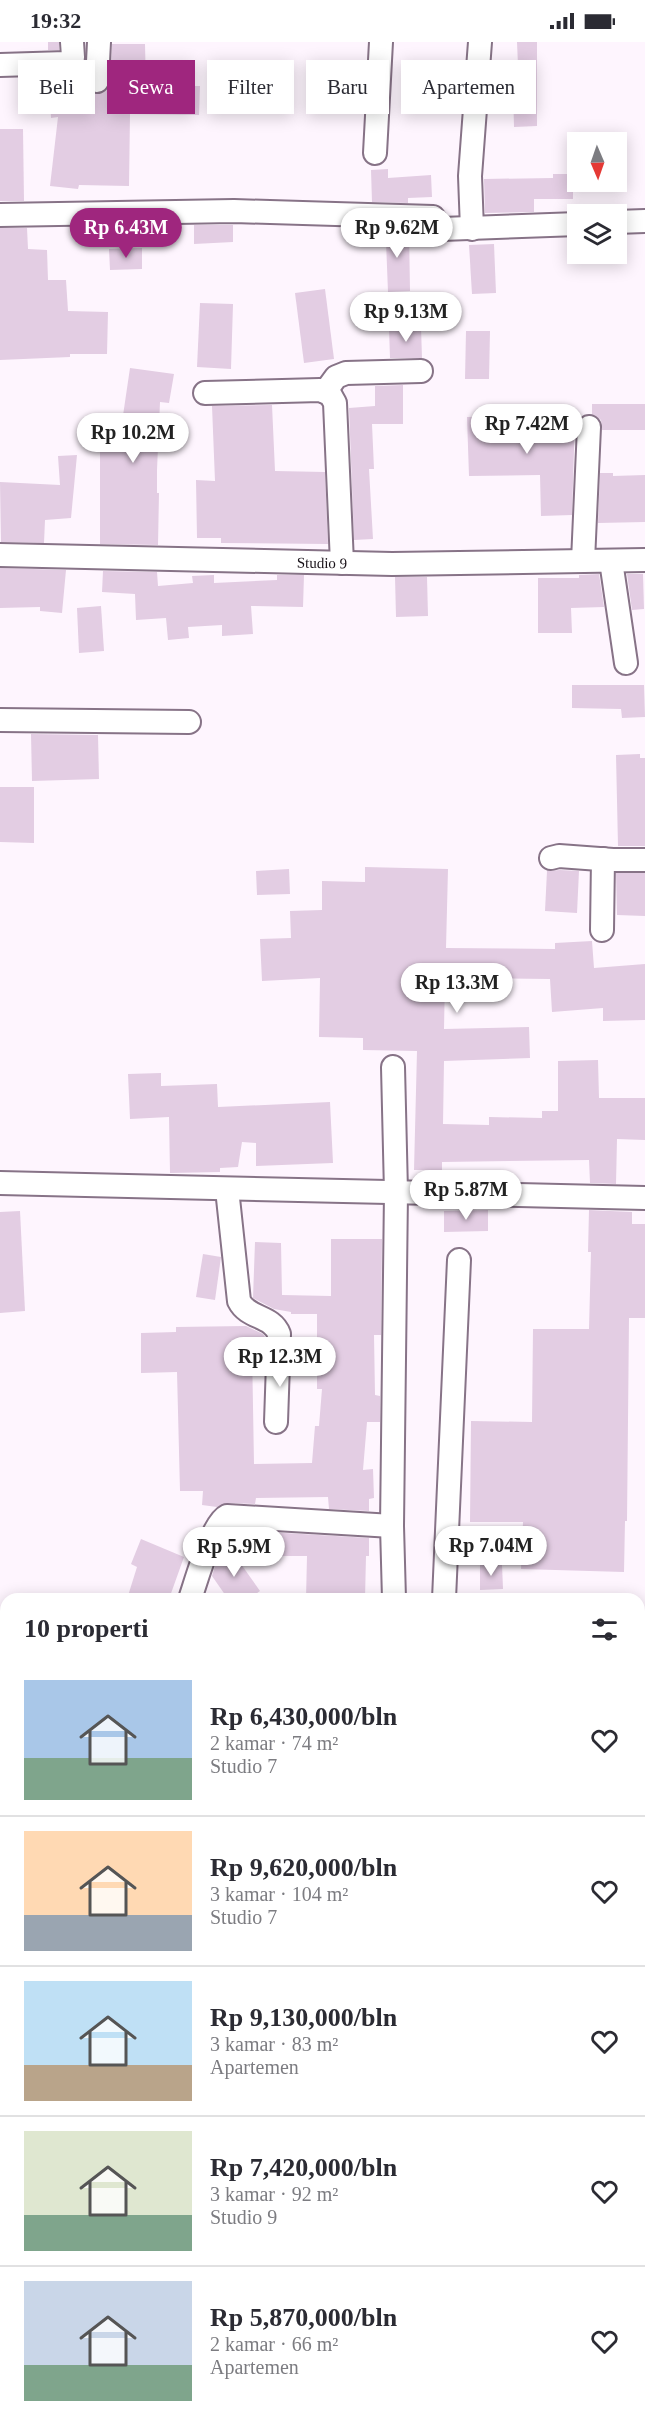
<!DOCTYPE html>
<html lang="id">
<meta charset="utf-8">
<style>
body{margin:0;font-family:"Times New Roman",serif;background:#f7f7f7;color:#2b2b33;height:100vh;display:flex;flex-direction:column;font-size:22px;white-space:nowrap}
*{box-sizing:border-box;margin:0}
p{font-size:20px;color:#7c7c81}
.icon{flex:none;width:33px;height:33px;fill:none;stroke:currentColor;stroke-width:2;stroke-linecap:round;stroke-linejoin:round}
.map{position:relative;flex:1;overflow:hidden}
.side{position:absolute;left:0px;top:1551px;width:645px;height:836px;display:flex;flex-direction:column;background:#fff;border-radius:18px 18px 0 0;box-shadow:0 3px 15px #0003}
.side>*{flex:none}
.hud{position:absolute;left:18px;top:18px;width:609px;height:54px;display:flex;gap:12px}
.needle{width:39px;rotate:178deg}
.controls{position:absolute;left:567px;top:90px;display:grid;gap:12px}
.controls a{display:grid;place-items:center;width:60px;height:60px;border-radius:0px;background:#fff;box-shadow:0 3px 15px #0003;font-size:30px}
.price{position:absolute;translate:-50% -51px;padding:0 14px;border-radius:21px;background:#fff;color:#222;font-size:20px;line-height:39px;filter:drop-shadow(0 2px 3px #0008)}
.price::after{content:'';position:absolute;left:50%;top:36px;width:18px;height:14px;margin-left:-9px;background:inherit;clip-path:polygon(0 0,100% 0,50% 100%)}
.price.active{background:#9f267e;color:#fff}
ul{padding:0;list-style:none}
li{display:flex;align-items:center;gap:18px;height:150px;padding:0 24px}
li+li{border-top:2px solid #e1e1e2}
li span{display:grid;place-items:center;flex:none;width:168px;height:120px;border-radius:0px;color:#555}
li>.icon{margin-inline-start:auto}
span .icon{width:72px;height:72px;fill:#fffc;stroke-width:1}
li b{font-size:26px}
h2{display:flex;justify-content:space-between;align-items:center;height:72px;padding:0 24px;font-size:26px}
.chip{padding:0 21px;border-radius:0px;background:#fff;box-shadow:0 3px 15px #0003;font-size:21px;line-height:54px}
.chip.active{background:#9f267e;color:#fff}
.status{display:flex;justify-content:space-between;align-items:center;height:42px;padding:0 30px;background:#fff;direction:ltr}
.status svg{height:16px;fill:currentColor}
.map>svg:first-child{display:block}
.building{fill:#e3cde3}
.lines{fill:none;stroke-linecap:round;stroke-linejoin:round}
.minor-casing{stroke:#877387;stroke-width:26}
.highway-casing{stroke:#877387;stroke-width:36}
.minor{stroke:#fff;stroke-width:22}
.highway{stroke:#fff;stroke-width:33}
.labels{text-anchor:middle;stroke-width:4.5;stroke-linejoin:round;paint-order:stroke}
.street-label{font-size:15px;fill:#191219;stroke:#fff}
</style>
<div class="status"><b>19:32</b><svg viewBox="0 0 49 12"><path d="M0 12V9h3v3zM5 12V6h3v6zM10 12V3h3v9zM15 12V0h3v12zM26 1h20v11H26zM47 4h2v5h-2z"/></svg></div>
<div class="map">
<svg width="645" height="2386" viewBox="0 0 645 2386">
<rect width="100%" height="100%" fill="#fef5fe"/>
<g class="building">
<rect x="48" y="0" width="11" height="8"/>
<path d="M 517,0 L 537,0 L 537,84 L 514,85 L 513,47 L 519,47 Z"/>
<path d="M 112,2 L 145,2 L 146,44 L 200,44 L 199,73 L 130,72 L 129,144 L 79,143 L 78,147 L 50,144 L 58,75 L 51,76 L 49,35 L 65,35 L 65,41 L 84,42 L 90,51 L 103,51 L 108,47 L 110,40 Z"/>
<path d="M 0,87 L 23,87 L 24,159 L 0,159 Z"/>
<path d="M 388,127 L 388,136 L 431,133 L 432,155 L 408,156 L 408,161 L 372,160 L 371,128 Z"/>
<path d="M 553,132 L 573,132 L 573,157 L 534,157 L 534,170 L 485,171 L 484,137 L 553,136 Z"/>
<path d="M 194,183 L 233,183 L 233,200 L 194,202 Z"/>
<path d="M 0,186 L 27,186 L 28,207 L 47,208 L 48,238 L 66,238 L 68,269 L 108,270 L 107,312 L 70,312 L 70,315 L 0,318 Z"/>
<path d="M 381,187 L 409,188 L 410,249 L 388,250 L 386,199 L 381,200 Z"/>
<path d="M 494,202 L 496,251 L 472,252 L 469,203 Z"/>
<path d="M 142,206 L 142,227 L 110,228 L 109,207 Z"/>
<path d="M 325,247 L 334,317 L 304,321 L 295,251 Z"/>
<path d="M 200,261 L 233,262 L 231,327 L 197,325 Z"/>
<path d="M 421,285 L 422,316 L 390,316 L 389,286 Z"/>
<path d="M 466,289 L 490,289 L 489,337 L 465,337 Z"/>
<path d="M 130,326 L 174,332 L 169,361 L 160,360 L 157,428 L 157,451 L 159,451 L 158,503 L 100,502 L 100,387 L 121,387 Z"/>
<path d="M 403,343 L 403,382 L 372,382 L 374,427 L 369,427 L 373,497 L 354,498 L 349,366 L 375,364 L 375,344 Z"/>
<path d="M 592,362 L 645,362 L 645,388 L 602,388 L 601,378 L 592,372 Z"/>
<path d="M 272,363 L 275,429 L 325,430 L 328,502 L 221,501 L 221,496 L 197,496 L 196,438 L 215,439 L 212,364 Z"/>
<path d="M 507,374 L 508,377 L 575,376 L 572,473 L 541,474 L 540,433 L 469,434 L 467,375 Z"/>
<path d="M 77,413 L 71,476 L 45,478 L 44,501 L 1,500 L 0,440 L 60,443 L 58,414 Z"/>
<path d="M 600,431 L 613,431 L 613,434 L 645,433 L 645,480 L 598,481 Z"/>
<path d="M 0,526 L 66,528 L 62,571 L 40,569 L 40,565 L 0,566 Z"/>
<path d="M 103,529 L 157,530 L 158,544 L 193,541 L 192,534 L 214,533 L 214,541 L 277,538 L 277,533 L 304,533 L 303,565 L 251,564 L 253,592 L 222,594 L 222,583 L 188,585 L 189,596 L 168,598 L 166,576 L 136,578 L 135,552 L 102,550 Z"/>
<path d="M 599,532 L 604,565 L 571,566 L 572,591 L 538,591 L 538,536 L 579,536 L 579,533 Z"/>
<path d="M 627,532 L 643,532 L 644,567 L 632,568 Z"/>
<path d="M 395,535 L 427,535 L 428,574 L 396,575 Z"/>
<path d="M 101,564 L 104,609 L 79,611 L 77,566 Z"/>
<path d="M 572,643 L 644,643 L 645,675 L 622,676 L 621,667 L 572,666 Z"/>
<path d="M 31,692 L 98,693 L 99,737 L 32,739 Z"/>
<path d="M 640,712 L 640,716 L 645,716 L 645,804 L 618,804 L 616,713 Z"/>
<path d="M 0,745 L 34,745 L 34,801 L 0,800 Z"/>
<path d="M 365,825 L 448,827 L 446,906 L 555,907 L 555,901 L 592,899 L 594,926 L 645,922 L 645,978 L 603,979 L 603,966 L 552,970 L 550,937 L 445,936 L 444,987 L 529,985 L 530,1016 L 444,1019 L 443,1082 L 489,1083 L 489,1075 L 542,1076 L 542,1069 L 558,1069 L 558,1019 L 598,1018 L 599,1056 L 645,1056 L 645,1098 L 617,1097 L 616,1142 L 590,1141 L 589,1118 L 442,1120 L 442,1128 L 414,1128 L 417,1009 L 363,1008 L 363,996 L 319,995 L 320,936 L 262,939 L 260,897 L 291,896 L 290,869 L 322,868 L 322,839 L 365,840 Z"/>
<path d="M 289,827 L 290,852 L 257,853 L 256,829 Z"/>
<path d="M 560,828 L 579,829 L 577,871 L 545,869 L 547,829 Z"/>
<path d="M 616,831 L 645,831 L 645,874 L 617,873 Z"/>
<path d="M 161,1031 L 161,1044 L 217,1042 L 218,1065 L 330,1060 L 333,1121 L 256,1124 L 256,1101 L 242,1100 L 238,1125 L 220,1126 L 220,1130 L 170,1131 L 169,1075 L 130,1077 L 128,1032 Z"/>
<path d="M 488,1168 L 488,1189 L 444,1190 L 444,1169 Z"/>
<path d="M 589,1168 L 632,1170 L 632,1182 L 645,1182 L 645,1276 L 629,1276 L 627,1479 L 625,1479 L 624,1530 L 521,1527 L 523,1480 L 470,1480 L 471,1379 L 532,1380 L 533,1287 L 589,1287 L 591,1210 L 588,1210 Z"/>
<path d="M 20,1169 L 25,1269 L 0,1271 L 0,1170 Z"/>
<path d="M 331,1197 L 382,1197 L 381,1293 L 374,1293 L 375,1353 L 380,1354 L 380,1380 L 367,1380 L 363,1428 L 373,1427 L 374,1456 L 369,1457 L 369,1469 L 329,1467 L 328,1455 L 256,1456 L 255,1462 L 228,1461 L 217,1465 L 202,1463 L 203,1449 L 180,1449 L 177,1330 L 141,1331 L 141,1291 L 176,1290 L 176,1285 L 246,1284 L 263,1292 L 265,1295 L 265,1309 L 252,1307 L 254,1422 L 312,1421 L 315,1384 L 319,1384 L 322,1347 L 317,1347 L 317,1272 L 291,1272 L 291,1270 L 274,1267 L 253,1256 L 255,1200 L 281,1201 L 282,1253 L 331,1254 Z"/>
<path d="M 203,1212 L 221,1215 L 215,1258 L 196,1255 Z"/>
<path d="M 268,1490 L 369,1496 L 369,1514 L 366,1514 L 365,1557 L 306,1557 L 307,1514 L 268,1514 Z"/>
<path d="M 141,1497 L 184,1515 L 169,1557 L 127,1557 L 137,1525 L 131,1522 Z"/>
<path d="M 231,1508 L 260,1549 L 249,1557 L 228,1557 L 212,1534 L 217,1518 Z"/>
<path d="M 480,1522 L 502,1522 L 503,1547 L 480,1548 Z"/>
</g>
<g class="lines">
<defs>
<g id="minor">
<path d="M 0,23 L 66,21 L 73,15 L 72,0"/>
<path d="M 97,39 L 99,0"/>
<path d="M 375,111 L 381,0"/>
<path d="M 0,173 L 234,169 L 433,175 L 442,187 L 578,182"/>
<path d="M 616,180 L 645,179"/>
<path d="M 472,187 L 470,134 L 480,0"/>
<path d="M 325,350 L 336,335 L 346,331 L 421,329"/>
<path d="M 205,351 L 320,348 L 330,352 L 335,361 L 342,521"/>
<path d="M 0,513 L 392,522 L 645,518"/>
<path d="M 583,519 L 589,385"/>
<path d="M 611,519 L 626,621"/>
<path d="M 0,678 L 189,680"/>
<path d="M 551,816 L 559,814 L 613,818 L 645,818"/>
<path d="M 602,888 L 603,817"/>
<path d="M 393,1025 L 396,1150 L 392,1484 L 394,1557"/>
<path d="M 0,1141 L 645,1156"/>
<path d="M 227,1147 L 239,1259 C 248,1277 272,1273 279,1292 L 276,1380"/>
<path d="M 190,1557 C 196,1540 212,1481 227,1474 L 392,1484"/>
<path d="M 444,1557 L 459,1218"/>
<path d="M 639,2245 L 645,2245"/>
<path d="M 639,2306 L 645,2306"/>
<path d="M 513,2386 L 513,2380"/>
</g>
<g id="highway">
<path d="M 639,2116 L 645,2116"/>
<path d="M 0,2136 L 6,2136"/>
</g>
</defs>
<use href="#minor" class="minor-casing"/>
<use href="#highway" class="highway-casing"/>
<use href="#minor" class="minor"/>
<use href="#highway" class="highway"/>
</g>
<g class="labels">
<g class="street-label">
<text transform="translate(322 521) rotate(1)" y="5">Studio 9</text>
</g>
</g>
</svg>
<div class="controls">
<a><svg class="needle" viewBox="-14 -14 28 28"><path d="M0-13l5 13h-10z" fill="#e53935"/><path d="M0 13l5-13h-10z" fill="#7c7c81"/></svg></a>
<a><svg class="icon" aria-label="layers" viewBox="0 0 24 24"><path d="M12 4l9 5-9 5-9-5zM3 14l9 5 9-5"/></svg></a>
</div>
<b class="price active" style="left:126px;top:217px">Rp 6.43M</b>
<b class="price" style="left:397px;top:217px">Rp 9.62M</b>
<b class="price" style="left:406px;top:301px">Rp 9.13M</b>
<b class="price" style="left:527px;top:413px">Rp 7.42M</b>
<b class="price" style="left:133px;top:422px">Rp 10.2M</b>
<b class="price" style="left:457px;top:972px">Rp 13.3M</b>
<b class="price" style="left:466px;top:1179px">Rp 5.87M</b>
<b class="price" style="left:280px;top:1346px">Rp 12.3M</b>
<b class="price" style="left:491px;top:1535px">Rp 7.04M</b>
<b class="price" style="left:234px;top:1536px">Rp 5.9M</b>
<div class="hud">
<a class="chip">Beli</a>
<a class="chip active">Sewa</a>
<a class="chip">Filter</a>
<a class="chip">Baru</a>
<a class="chip">Apartemen</a>
</div>
<section class="side">
<h2>10 properti<svg class="icon" aria-label="filters" viewBox="0 0 24 24"><path d="M4 7h16M4 17h16"/><circle cx="9" cy="7" r="2"/><circle cx="15" cy="17" r="2"/></svg></h2>
<ul>
<li><span style="background:linear-gradient(#a9c7e8 65%,#7fa58c 0)"><svg class="icon" aria-label="home" viewBox="0 0 24 24"><path d="M3 11l9-7 9 7M6 9v11h12V9"/></svg></span><div><b>Rp 6,430,000/bln</b><p>2 kamar · 74 m²</p><p>Studio 7</p></div><svg class="icon" aria-label="heart" viewBox="0 0 24 24"><path d="M12 20l-8-8c-3-5 5-10 8-4 3-6 11-1 8 4z"/></svg></li>
<li><span style="background:linear-gradient(#ffd9b3 70%,#9aa5b1 0)"><svg class="icon" aria-label="home" viewBox="0 0 24 24"><path d="M3 11l9-7 9 7M6 9v11h12V9"/></svg></span><div><b>Rp 9,620,000/bln</b><p>3 kamar · 104 m²</p><p>Studio 7</p></div><svg class="icon" aria-label="heart" viewBox="0 0 24 24"><path d="M12 20l-8-8c-3-5 5-10 8-4 3-6 11-1 8 4z"/></svg></li>
<li><span style="background:linear-gradient(#bfe0f5 70%,#b9a48a 0)"><svg class="icon" aria-label="home" viewBox="0 0 24 24"><path d="M3 11l9-7 9 7M6 9v11h12V9"/></svg></span><div><b>Rp 9,130,000/bln</b><p>3 kamar · 83 m²</p><p>Apartemen</p></div><svg class="icon" aria-label="heart" viewBox="0 0 24 24"><path d="M12 20l-8-8c-3-5 5-10 8-4 3-6 11-1 8 4z"/></svg></li>
<li><span style="background:linear-gradient(#dfe7d0 70%,#7fa58c 0)"><svg class="icon" aria-label="home" viewBox="0 0 24 24"><path d="M3 11l9-7 9 7M6 9v11h12V9"/></svg></span><div><b>Rp 7,420,000/bln</b><p>3 kamar · 92 m²</p><p>Studio 9</p></div><svg class="icon" aria-label="heart" viewBox="0 0 24 24"><path d="M12 20l-8-8c-3-5 5-10 8-4 3-6 11-1 8 4z"/></svg></li>
<li><span style="background:linear-gradient(#c9d6e8 70%,#7fa58c 0)"><svg class="icon" aria-label="home" viewBox="0 0 24 24"><path d="M3 11l9-7 9 7M6 9v11h12V9"/></svg></span><div><b>Rp 5,870,000/bln</b><p>2 kamar · 66 m²</p><p>Apartemen</p></div><svg class="icon" aria-label="heart" viewBox="0 0 24 24"><path d="M12 20l-8-8c-3-5 5-10 8-4 3-6 11-1 8 4z"/></svg></li>
</ul>
</section>
</div>
